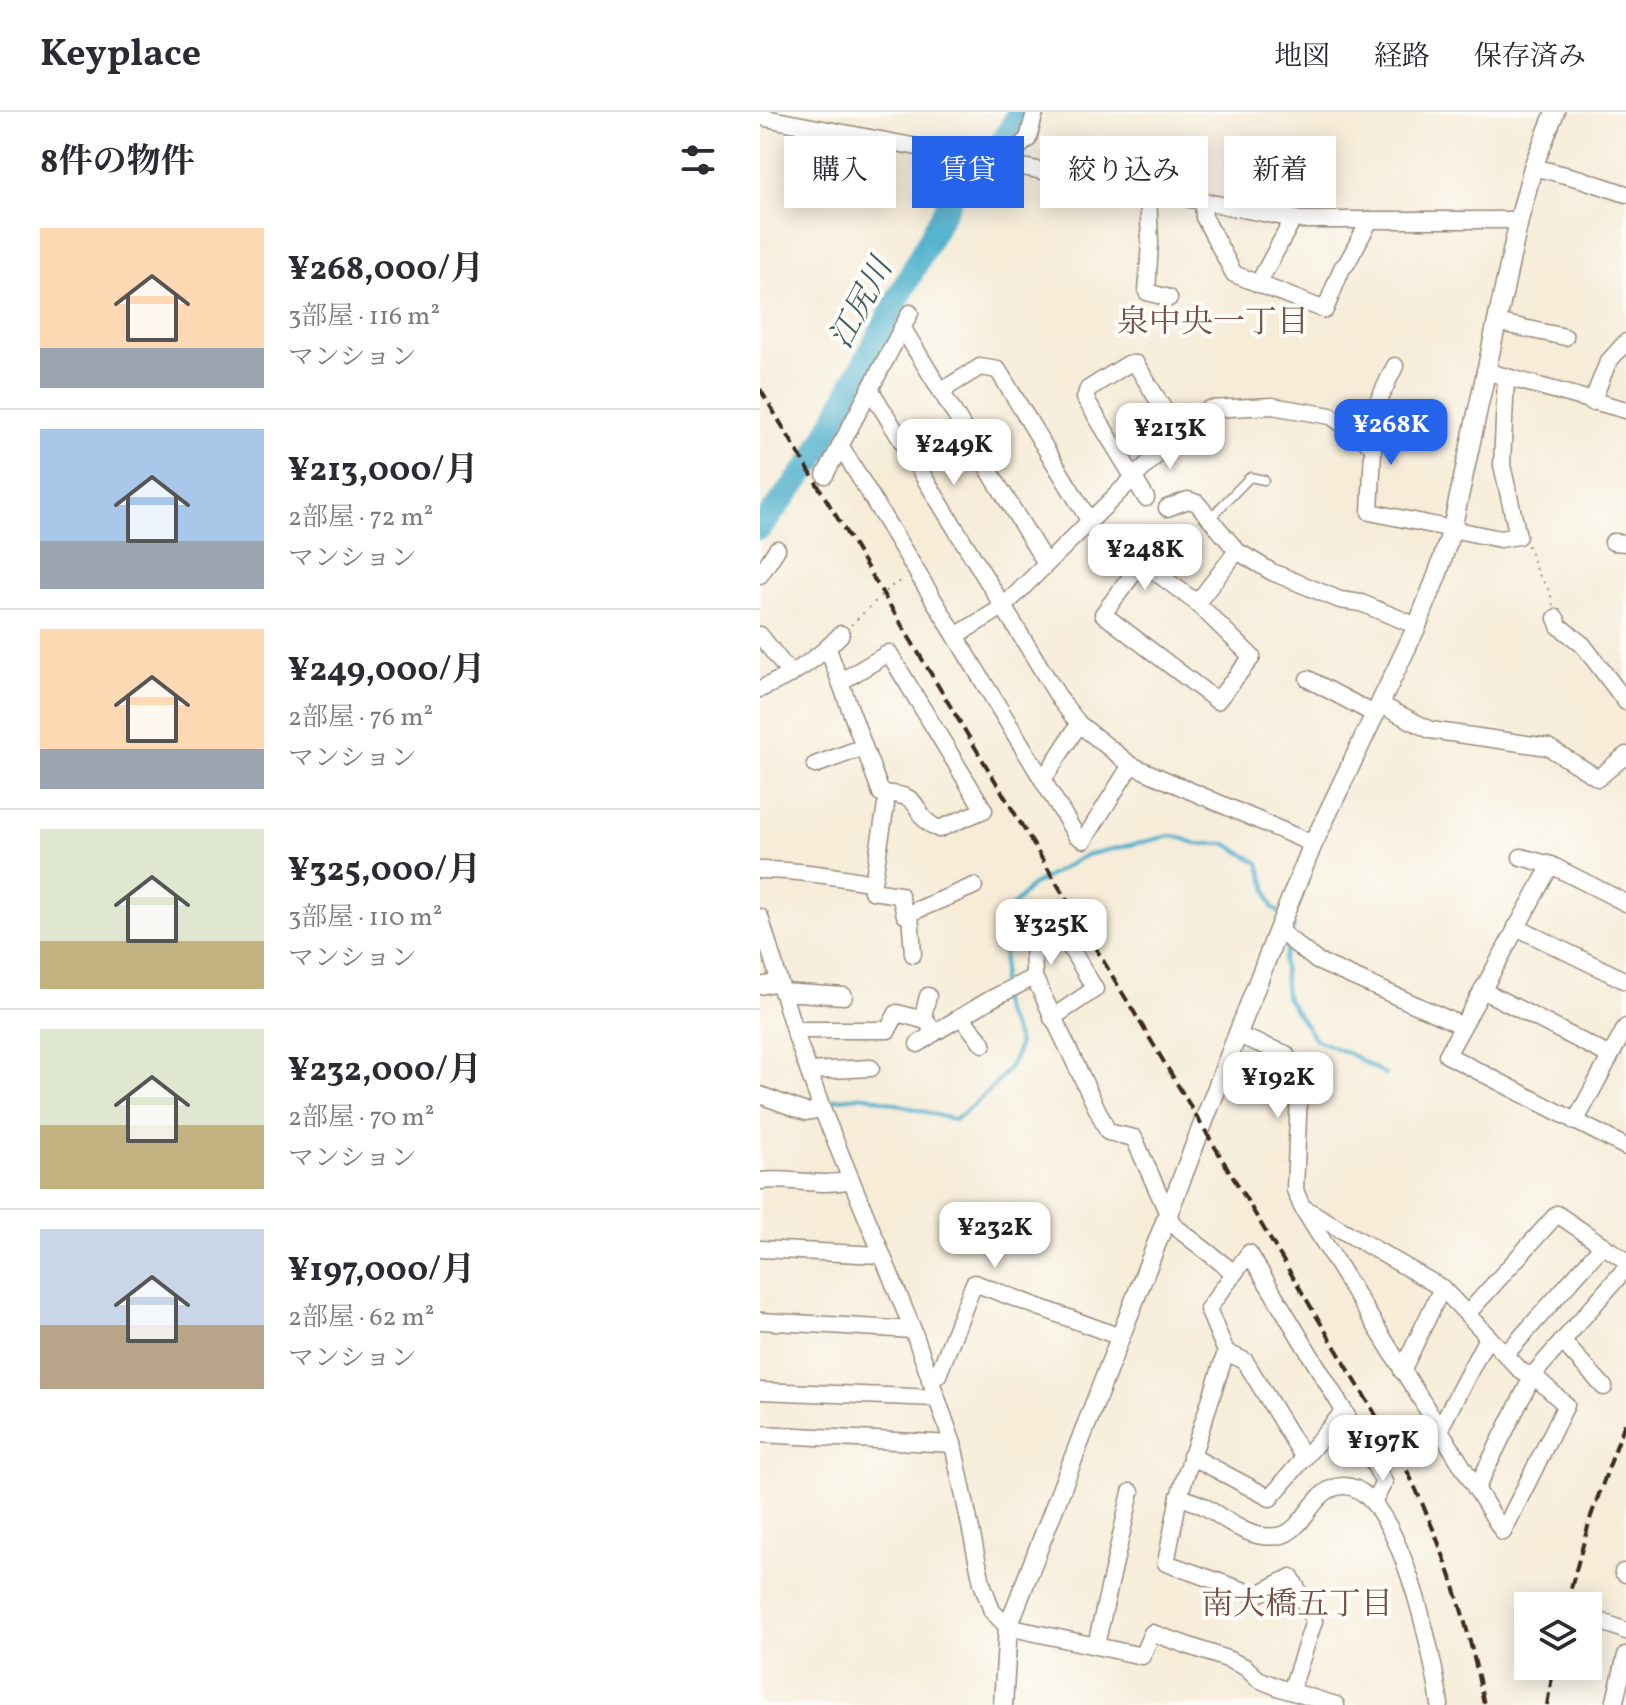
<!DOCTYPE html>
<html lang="ja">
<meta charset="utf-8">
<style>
body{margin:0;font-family:Vollkorn,"Noto Serif JP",serif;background:#f2f2f3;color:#2b2b33;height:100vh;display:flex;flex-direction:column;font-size:30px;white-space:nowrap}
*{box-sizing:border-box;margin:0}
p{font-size:26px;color:#7c7c81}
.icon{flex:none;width:44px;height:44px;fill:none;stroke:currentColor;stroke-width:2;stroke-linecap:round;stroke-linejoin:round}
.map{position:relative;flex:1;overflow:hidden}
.drawer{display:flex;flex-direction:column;background:#fff;width:760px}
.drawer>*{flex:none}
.banner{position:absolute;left:24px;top:24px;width:722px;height:72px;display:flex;gap:16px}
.fabs{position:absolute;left:754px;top:1480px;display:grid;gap:16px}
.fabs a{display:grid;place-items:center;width:88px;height:88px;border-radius:0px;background:#fff;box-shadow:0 4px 20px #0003;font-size:40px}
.price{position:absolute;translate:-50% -68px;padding:0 18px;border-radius:16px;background:#fff;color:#222;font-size:26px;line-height:52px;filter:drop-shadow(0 2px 4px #0008)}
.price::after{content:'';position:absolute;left:50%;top:48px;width:24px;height:18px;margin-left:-12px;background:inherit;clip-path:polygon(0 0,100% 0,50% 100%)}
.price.selected{background:#2563eb;color:#fff}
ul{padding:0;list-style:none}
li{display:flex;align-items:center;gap:24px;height:200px;padding:0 40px}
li+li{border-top:2px solid #e1e1e2}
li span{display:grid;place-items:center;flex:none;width:224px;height:160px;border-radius:0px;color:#555}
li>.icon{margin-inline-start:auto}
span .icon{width:96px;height:96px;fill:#fffc;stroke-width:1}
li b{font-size:34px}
h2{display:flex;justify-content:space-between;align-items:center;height:96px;padding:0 40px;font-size:34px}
.pill{padding:0 28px;border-radius:0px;background:#fff;box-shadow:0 4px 20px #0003;font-size:28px;line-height:72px}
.pill.selected{background:#2563eb;color:#fff}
header{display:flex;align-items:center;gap:48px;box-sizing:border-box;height:112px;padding:0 40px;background:#fff;border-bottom:2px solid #e1e1e2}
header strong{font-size:38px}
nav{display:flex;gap:44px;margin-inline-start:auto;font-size:28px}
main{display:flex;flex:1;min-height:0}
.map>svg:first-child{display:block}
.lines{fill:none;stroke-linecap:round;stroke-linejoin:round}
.stream{stroke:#4caecb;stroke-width:4}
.river{stroke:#4caecb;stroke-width:24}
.service-casing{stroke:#988b7b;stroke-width:11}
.minor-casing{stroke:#988b7b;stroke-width:19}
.tertiary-casing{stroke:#988b7b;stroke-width:21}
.path{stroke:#988b7b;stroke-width:2;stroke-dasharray:2 6;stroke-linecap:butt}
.service{stroke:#fff;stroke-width:8}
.minor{stroke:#fff;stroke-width:16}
.tertiary{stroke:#fff;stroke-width:18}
.rail{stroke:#3b2a1e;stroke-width:4;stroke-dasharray:12 6;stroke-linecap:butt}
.labels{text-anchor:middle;stroke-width:8;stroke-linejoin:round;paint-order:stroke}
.water-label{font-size:32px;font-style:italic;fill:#425f63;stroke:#fdfcf7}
.neighbourhood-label{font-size:32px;fill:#765043;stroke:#fdfcf7}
</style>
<header>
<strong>Keyplace</strong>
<nav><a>地図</a><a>経路</a><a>保存済み</a></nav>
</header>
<main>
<section class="drawer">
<h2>8件の物件<svg class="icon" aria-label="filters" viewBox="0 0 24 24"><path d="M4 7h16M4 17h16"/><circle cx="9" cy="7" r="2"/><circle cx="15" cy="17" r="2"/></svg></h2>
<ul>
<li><span style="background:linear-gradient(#ffd9b3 75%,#9aa5b1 0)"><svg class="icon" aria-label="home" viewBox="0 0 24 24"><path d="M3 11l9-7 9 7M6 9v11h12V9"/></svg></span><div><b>¥268,000/月</b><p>3部屋 · 116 m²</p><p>マンション</p></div></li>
<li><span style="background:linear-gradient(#a9c7e8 70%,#9aa5b1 0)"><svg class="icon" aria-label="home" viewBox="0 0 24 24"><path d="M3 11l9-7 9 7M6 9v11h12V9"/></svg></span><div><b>¥213,000/月</b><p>2部屋 · 72 m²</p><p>マンション</p></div></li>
<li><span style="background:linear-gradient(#ffd9b3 75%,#9aa5b1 0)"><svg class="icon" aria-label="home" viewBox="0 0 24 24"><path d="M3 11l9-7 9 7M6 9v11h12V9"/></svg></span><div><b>¥249,000/月</b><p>2部屋 · 76 m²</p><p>マンション</p></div></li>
<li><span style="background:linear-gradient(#dfe7d0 70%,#c2b280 0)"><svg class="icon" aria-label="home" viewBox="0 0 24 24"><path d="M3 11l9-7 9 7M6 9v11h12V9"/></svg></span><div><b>¥325,000/月</b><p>3部屋 · 110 m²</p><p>マンション</p></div></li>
<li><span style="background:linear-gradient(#dfe7d0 60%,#c2b280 0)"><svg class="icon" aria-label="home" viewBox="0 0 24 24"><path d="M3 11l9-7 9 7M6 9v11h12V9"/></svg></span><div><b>¥232,000/月</b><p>2部屋 · 70 m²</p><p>マンション</p></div></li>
<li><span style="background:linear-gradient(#c9d6e8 60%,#b9a48a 0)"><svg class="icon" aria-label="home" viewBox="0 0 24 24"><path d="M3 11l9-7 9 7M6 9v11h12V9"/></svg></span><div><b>¥197,000/月</b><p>2部屋 · 62 m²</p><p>マンション</p></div></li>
</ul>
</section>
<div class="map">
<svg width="866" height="1593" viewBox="0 0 866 1593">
<rect width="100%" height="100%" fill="#fdfcf7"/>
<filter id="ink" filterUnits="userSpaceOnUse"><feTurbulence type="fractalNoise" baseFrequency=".0125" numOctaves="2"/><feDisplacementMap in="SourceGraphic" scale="16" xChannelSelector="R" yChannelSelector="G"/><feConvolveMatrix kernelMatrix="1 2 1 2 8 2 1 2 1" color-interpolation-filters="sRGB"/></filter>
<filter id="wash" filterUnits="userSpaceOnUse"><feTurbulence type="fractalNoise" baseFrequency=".006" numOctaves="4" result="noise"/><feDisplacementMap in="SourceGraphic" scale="32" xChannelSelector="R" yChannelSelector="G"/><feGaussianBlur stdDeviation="1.8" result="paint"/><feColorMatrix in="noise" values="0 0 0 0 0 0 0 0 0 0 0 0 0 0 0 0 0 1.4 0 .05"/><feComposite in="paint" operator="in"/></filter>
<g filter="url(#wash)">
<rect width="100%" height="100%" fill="#f6ecd8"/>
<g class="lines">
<g class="stream">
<path d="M 527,807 L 534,814 L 531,823"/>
<path d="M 529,831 L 523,849 L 526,885 L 555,927 L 592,943 L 626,963"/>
<path d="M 241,878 L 248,799 L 271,774 L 326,743 L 410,724 L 420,725 L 436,732 L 467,732 L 499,751 L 512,795 L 520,801"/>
<path d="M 0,973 L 20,982"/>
<path d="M 35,988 L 54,989"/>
<path d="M 63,989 L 107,984 L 195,1008 C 214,993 265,952 257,927 C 252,910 242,905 241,887"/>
</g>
<path class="river" d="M 0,416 L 52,350 L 200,69 C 224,50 249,29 258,0"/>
</g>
</g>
<g filter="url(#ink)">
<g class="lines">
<defs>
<path id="service" d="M 450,406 L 490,365 L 504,368"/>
<g id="minor">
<path d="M 0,5 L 540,108 L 759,108"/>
<path d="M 241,50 L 268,27 L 275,0"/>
<path d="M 773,55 L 821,67 L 866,82"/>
<path d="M 388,81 L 390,131 L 387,180 L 409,186"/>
<path d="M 443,91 L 444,105 L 474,162 L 565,198 L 582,156 L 587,151 L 610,108"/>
<path d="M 498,172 L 533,107"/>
<path d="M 736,210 L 805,225"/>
<path d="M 142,215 L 286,452"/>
<path d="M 635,254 L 615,296 L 610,400 L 740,427 L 758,424 L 742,353 L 746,266"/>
<path d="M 725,259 L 866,298"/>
<path d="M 110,277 L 301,589 L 319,612 L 371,653 L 553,732"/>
<path d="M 181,279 L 220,255 L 238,258 L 329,408"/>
<path d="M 832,290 L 848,250 L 866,230"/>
<path d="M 80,333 L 316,723 L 324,728 L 371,653"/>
<path d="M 65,363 L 150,201"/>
<path d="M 386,386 L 325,286 L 328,277 L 368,252 L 376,252 L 423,329 L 433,327 L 449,297 L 512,294 L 571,304 L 612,333"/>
<path d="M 407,396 L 428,388 L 437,391 L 477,439"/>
<path d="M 853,430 L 866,431"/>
<path d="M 382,450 L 437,491 L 492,545 L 457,589 L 343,502 Z"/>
<path d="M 0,463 L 17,437"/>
<path d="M 437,491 L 477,439 L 512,460 L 580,488 L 601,491 L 657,514"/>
<path d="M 796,506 L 799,514 L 823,533 L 866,590"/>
<path d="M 0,523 L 31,563"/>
<path d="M 197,523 L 243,495 L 418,322"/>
<path d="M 68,537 L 121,681 C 171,683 146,702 179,717 L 224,698 L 129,541 L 80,570"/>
<path d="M 548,567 L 616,603"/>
<path d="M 0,577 C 32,563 57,548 81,522"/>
<path d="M 621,593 L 670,618 L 788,635 L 838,666 L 866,643"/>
<path d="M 55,653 L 104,635"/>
<path d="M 283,668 L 319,612"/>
<path d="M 761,745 L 791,753 L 866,791"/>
<path d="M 791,753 L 687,943 L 866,1035"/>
<path d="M 0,758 C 38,758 75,764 113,771 L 112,779 L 140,783 L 145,803 L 150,801 L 153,842"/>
<path d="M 113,771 L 126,693"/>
<path d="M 150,801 L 214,774"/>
<path d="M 0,805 L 34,918 L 62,997 L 153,1218 L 193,1332 L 222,1471 L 232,1499 L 248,1515 L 382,1544 L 392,1521 L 467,1547 L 485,1555 L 498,1567 L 520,1576 L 576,1593"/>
<path d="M 756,815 L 866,869"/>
<path d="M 518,818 L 557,849 L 701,913"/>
<path d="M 274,865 L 273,825 L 295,810 L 335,877 L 292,906"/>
<path d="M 0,874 L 19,870"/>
<path d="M 722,878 L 850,944"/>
<path d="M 22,880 L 84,884"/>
<path d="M 201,905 L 223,932"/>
<path d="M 162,908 L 168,884"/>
<path d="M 34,918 L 128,918 L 137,901 L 167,909 L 174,921 L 231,887 L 274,865 L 348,1020 L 374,1026 L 413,1113 L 473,1160"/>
<path d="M 477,923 L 526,942 L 539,980 L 535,1078 L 542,1095 L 743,1420 L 806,1293 L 773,1263 L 762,1260 L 682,1176 L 542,1095"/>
<path d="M 158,932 L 174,921"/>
<path d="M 49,959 L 111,956"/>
<path d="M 0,983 L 46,1000 L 62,997"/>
<path d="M 815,1010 L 866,915"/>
<path d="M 0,1069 C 32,1065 58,1076 90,1068"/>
<path d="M 0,1137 L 120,1143"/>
<path d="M 708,1201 L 797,1102 L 866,1149"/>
<path d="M 0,1209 L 153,1218"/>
<path d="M 802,1229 L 844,1275"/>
<path d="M 466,1240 L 485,1249 L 544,1346"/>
<path d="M 746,1242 L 843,1133"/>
<path d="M 642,1259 L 682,1176"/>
<path d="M 170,1268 L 178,1263 L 214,1171 L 360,1225"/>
<path d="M 0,1279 L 177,1286"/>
<path d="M 584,1299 L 624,1370 L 614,1389"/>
<path d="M 679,1318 L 728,1224"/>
<path d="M 0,1322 L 193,1332"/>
<path d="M 431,1344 L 510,1386 L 584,1299 L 489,1141 L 448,1197 L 466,1240 L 419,1384 C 428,1388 438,1391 447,1396 C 470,1410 490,1428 518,1424 C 546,1420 552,1374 584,1374 C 639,1374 674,1549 680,1593"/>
<path d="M 716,1377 L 773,1263 L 866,1156"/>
<path d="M 419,1384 L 406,1451 L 496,1483 L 531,1465 L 554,1509 L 531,1579"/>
<path d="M 863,1460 L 866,1462"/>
<path d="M 830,1505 L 866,1519"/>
<path d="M 336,1533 L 371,1380"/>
<path d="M 854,1593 L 866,1543"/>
</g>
<path id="tertiary" d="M 243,1593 L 248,1515 L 518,818 L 553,732 L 657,514 L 678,461 L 692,417 L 759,108 L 773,55 L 795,0"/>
</defs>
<use href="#service" class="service-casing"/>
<use href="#minor" class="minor-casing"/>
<use href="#tertiary" class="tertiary-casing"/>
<g class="path">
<path d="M 768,433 L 776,458 L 790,480 L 793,493"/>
<path d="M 91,513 L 130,475 L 143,468"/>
</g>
<use href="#service" class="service"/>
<use href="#minor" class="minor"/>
<use href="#tertiary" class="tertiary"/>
<g class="rail">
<path d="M 0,277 L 638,1340 C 681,1426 706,1499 724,1593"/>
<path d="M 806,1494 L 831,1404 L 866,1308"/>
<path d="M 787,1593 L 794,1554"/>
</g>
</g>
</g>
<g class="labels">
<g class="water-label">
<text transform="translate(100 191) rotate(-62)" y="11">江尻川</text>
</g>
<g class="neighbourhood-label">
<text x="453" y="220">泉中央一丁目</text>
<text x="537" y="1502">南大橋五丁目</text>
</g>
</g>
</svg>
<div class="fabs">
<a><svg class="icon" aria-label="layers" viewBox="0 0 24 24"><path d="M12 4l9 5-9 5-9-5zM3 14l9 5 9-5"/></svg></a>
</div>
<b class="price selected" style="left:631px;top:355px">¥268K</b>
<b class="price" style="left:410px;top:359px">¥213K</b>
<b class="price" style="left:194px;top:375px">¥249K</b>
<b class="price" style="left:385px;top:480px">¥248K</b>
<b class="price" style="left:291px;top:855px">¥325K</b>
<b class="price" style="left:518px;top:1008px">¥192K</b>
<b class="price" style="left:235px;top:1158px">¥232K</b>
<b class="price" style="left:623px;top:1371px">¥197K</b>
<div class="banner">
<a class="pill">購入</a>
<a class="pill selected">賃貸</a>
<a class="pill">絞り込み</a>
<a class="pill">新着</a>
</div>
</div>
</main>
